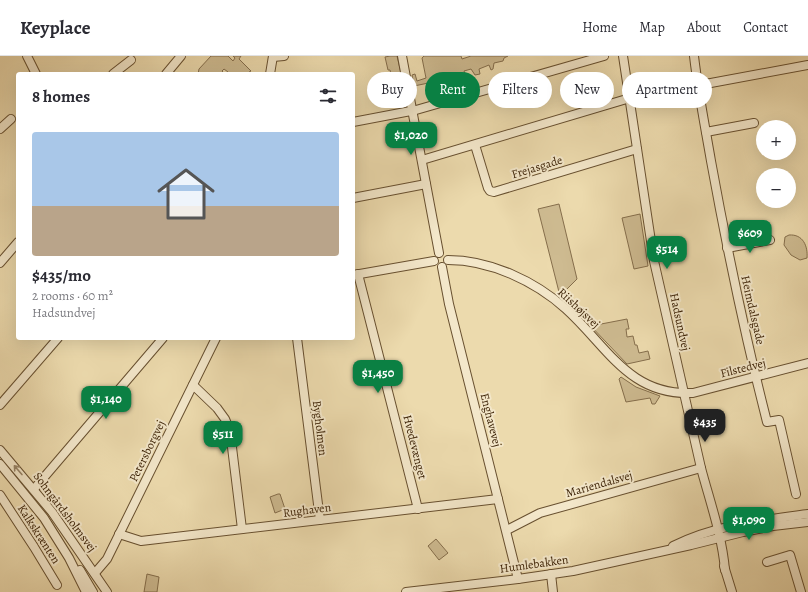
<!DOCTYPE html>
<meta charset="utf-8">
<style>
body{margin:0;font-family:Alegreya,serif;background:#f2f2f3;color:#2b2b33;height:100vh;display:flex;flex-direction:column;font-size:15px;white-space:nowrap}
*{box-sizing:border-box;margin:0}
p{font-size:13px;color:#7c7c81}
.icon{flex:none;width:22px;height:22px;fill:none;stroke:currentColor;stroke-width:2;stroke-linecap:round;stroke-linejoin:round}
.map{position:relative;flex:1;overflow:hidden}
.details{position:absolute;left:16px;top:16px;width:339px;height:268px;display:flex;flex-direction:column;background:#fff;border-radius:4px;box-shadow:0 4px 16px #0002}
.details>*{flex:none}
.hud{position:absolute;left:367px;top:16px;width:380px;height:36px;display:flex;gap:8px}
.fabs{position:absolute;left:756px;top:64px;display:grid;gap:8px}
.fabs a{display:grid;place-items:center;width:40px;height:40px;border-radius:50%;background:#fff;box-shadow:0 4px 16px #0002;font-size:20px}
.price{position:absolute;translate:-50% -34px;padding:0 9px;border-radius:8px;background:#0b8043;color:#fff;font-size:13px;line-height:26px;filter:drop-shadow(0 1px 2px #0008)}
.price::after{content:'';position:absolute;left:50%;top:24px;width:12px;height:9px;margin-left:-6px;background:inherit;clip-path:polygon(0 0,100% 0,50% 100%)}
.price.selected{background:#222;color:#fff}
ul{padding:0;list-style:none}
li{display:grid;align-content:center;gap:8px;height:212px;padding:0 16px}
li+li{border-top:1px solid #e1e1e2}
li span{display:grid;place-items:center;height:124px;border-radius:4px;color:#555}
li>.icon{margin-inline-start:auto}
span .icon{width:72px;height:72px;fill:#fffc;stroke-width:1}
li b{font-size:17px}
h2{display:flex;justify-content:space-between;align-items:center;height:48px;padding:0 16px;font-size:17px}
.chip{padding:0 14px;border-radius:18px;background:#fff;box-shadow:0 4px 16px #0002;font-size:14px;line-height:36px}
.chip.selected{background:#0b8043;color:#fff}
header{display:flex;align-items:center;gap:24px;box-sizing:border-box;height:56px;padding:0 20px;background:#fff;border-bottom:1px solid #e1e1e2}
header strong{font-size:19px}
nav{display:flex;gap:22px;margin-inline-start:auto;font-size:14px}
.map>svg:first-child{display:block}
.green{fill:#cebb91;stroke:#856e4c}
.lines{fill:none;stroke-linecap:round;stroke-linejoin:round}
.minor-casing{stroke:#685030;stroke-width:10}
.minor{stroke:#f3e7ca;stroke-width:8}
.oneway{stroke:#988468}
.labels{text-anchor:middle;stroke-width:4;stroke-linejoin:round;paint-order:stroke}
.street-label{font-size:12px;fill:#3c2206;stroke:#f3e7ca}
</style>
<header>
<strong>Keyplace</strong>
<nav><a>Home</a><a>Map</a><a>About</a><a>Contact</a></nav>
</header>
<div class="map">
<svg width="808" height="536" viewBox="0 0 808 536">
<rect width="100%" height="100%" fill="#ecdaad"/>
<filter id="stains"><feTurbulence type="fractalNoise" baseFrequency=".005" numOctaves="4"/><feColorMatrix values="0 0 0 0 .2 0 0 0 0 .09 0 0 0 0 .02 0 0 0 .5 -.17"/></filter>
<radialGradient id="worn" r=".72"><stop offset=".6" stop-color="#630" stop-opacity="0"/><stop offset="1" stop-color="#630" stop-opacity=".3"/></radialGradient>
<g class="green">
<path d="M 211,0 L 228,0 L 233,5 L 235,2 L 233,0 L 241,0 L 239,3 L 251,15 L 249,16 L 251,18 L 226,18 L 228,16 L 224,13 L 222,15 L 225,18 L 198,18 L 199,13 Z"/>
<path d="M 390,0 L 397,0 L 401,17 L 391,19 L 390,14 L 388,14 L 385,1 Z"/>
<path d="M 424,0 L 461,0 L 462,3 L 471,0 L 508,0 L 504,2 L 503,5 L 494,7 L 493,13 L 491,14 L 489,9 L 479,13 L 480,18 L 475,19 L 471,13 L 464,15 L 466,21 L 461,23 L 460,19 L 442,24 L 441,22 L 438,23 L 438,25 L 414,30 L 412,19 L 415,18 L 417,25 L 426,22 L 422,2 Z"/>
<path d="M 559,148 L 577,223 L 560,240 L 538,153 Z"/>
<path d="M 640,158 L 648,210 L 634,213 L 622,162 Z"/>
<path d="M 789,179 C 803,178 808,190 807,202 L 800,204 L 791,199 L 784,189 L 785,181 Z"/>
<path d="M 592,261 L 596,269 L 627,263 L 629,273 L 626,273 L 627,281 L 633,280 L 635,289 L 637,289 L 639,297 L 648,295 L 650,303 L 627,308 L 586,265 Z"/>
<path d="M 621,321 L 636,331 L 660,340 L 655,348 L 652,348 L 650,342 L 626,346 L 619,323 Z"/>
<path d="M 278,438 L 280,438 L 285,453 L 275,457 L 270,441 Z"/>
<path d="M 436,483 L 448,497 L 439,504 L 428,490 Z"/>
<path d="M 147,518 L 159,521 L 157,536 L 144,536 Z"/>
</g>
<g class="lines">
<defs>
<g id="minor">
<path d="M 27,0 L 36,18"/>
<path d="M 402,0 L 439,197"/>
<path d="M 623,0 L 654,205 L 701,412 C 710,446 722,479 725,514"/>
<path d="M 694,0 C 698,35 705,70 711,105 C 727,193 745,280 767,366 L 779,364 L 796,438"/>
<path d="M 273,1 L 284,0"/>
<path d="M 113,18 L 131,4"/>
<path d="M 166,18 L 181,0"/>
<path d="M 270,18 L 273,0"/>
<path d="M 353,66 L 416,54 L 604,0"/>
<path d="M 0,73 L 11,63"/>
<path d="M 706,76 L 754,67"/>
<path d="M 405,85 L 418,83"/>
<path d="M 475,89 L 488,132 L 490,135 L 494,136 L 637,93"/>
<path d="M 422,104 L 630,42 L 808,9"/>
<path d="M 353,142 L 426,128"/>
<path d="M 727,192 L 770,184"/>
<path d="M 448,204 C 490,204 535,225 566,253 C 608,291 629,340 693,337 L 808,307"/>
<path d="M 0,207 L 18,186"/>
<path d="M 442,211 L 449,248 L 518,523"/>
<path d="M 358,218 L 418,453"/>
<path d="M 354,219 L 434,205"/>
<path d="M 297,282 L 320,464"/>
<path d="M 193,329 L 217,352 L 225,363 L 230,375 L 242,473"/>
<path d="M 0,349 L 58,282"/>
<path d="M 0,394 L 52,456 L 107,536"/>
<path d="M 0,408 L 44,462 L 69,502 L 86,536"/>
<path d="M 34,433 L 163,282"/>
<path d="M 0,439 L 34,491 L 57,529"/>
<path d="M 507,474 L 540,457 L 701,412"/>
<path d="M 119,478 L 141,485 L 498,443"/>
<path d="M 673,490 C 714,469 763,464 808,458"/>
<path d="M 767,506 L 790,499 L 801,536"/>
<path d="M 724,510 L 732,536"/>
<path d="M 80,514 L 93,536"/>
<path d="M 95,517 L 107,503 L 216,282"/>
<path d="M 551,518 L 553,536"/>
<path d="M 406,536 L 518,523 L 573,515 L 691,489 L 743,476 L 773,470 L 808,466"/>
</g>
</defs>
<use href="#minor" class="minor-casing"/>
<use href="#minor" class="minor"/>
</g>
<defs><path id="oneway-shaft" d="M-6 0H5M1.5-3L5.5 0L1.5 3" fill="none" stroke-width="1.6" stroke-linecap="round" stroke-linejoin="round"/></defs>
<use class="oneway" href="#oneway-shaft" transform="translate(18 414) rotate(-131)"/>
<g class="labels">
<g class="street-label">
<text transform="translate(537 111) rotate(-17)" y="4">Frejasgade</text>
<text transform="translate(579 252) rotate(43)" y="4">Riishøjsvej</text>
<text transform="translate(753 254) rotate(77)" y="4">Heimdalsgade</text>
<text transform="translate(680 266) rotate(78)" y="4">Hadsundvej</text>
<text transform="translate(743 312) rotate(-14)" y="4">Filstedvej</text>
<text transform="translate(491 364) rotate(76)" y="4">Enghavevej</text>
<text transform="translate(320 372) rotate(83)" y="4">Bygholmen</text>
<text transform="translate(415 391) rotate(76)" y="4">Hvedevænget</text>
<text transform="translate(147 395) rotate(-64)" y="4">Petersborgvej</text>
<text transform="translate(599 428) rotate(-16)" y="4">Mariendalsvej</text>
<text transform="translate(307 454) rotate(-7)" y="4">Rughaven</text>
<text transform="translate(65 456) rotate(53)" y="4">Sohngårdsholmsvej</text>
<text transform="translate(39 478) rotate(57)" y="4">Kalkskrænten</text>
<text transform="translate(534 508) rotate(-8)" y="4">Humlebakken</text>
</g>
</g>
<rect width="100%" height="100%" filter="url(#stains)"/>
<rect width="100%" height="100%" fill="url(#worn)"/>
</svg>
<div class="fabs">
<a>+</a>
<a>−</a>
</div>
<b class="price" style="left:411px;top:100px">$1,020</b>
<b class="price" style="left:750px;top:198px">$609</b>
<b class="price" style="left:667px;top:214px">$514</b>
<b class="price" style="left:378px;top:338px">$1,450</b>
<b class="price" style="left:106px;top:364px">$1,140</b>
<b class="price selected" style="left:705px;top:387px">$435</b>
<b class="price" style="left:223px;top:399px">$511</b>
<b class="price" style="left:749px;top:485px">$1,090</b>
<div class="hud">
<a class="chip">Buy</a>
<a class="chip selected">Rent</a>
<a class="chip">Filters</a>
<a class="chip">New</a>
<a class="chip">Apartment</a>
</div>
<section class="details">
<h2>8 homes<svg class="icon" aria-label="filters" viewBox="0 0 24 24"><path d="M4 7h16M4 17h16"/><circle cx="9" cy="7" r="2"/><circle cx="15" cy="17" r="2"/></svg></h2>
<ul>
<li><span style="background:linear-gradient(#a9c7e8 60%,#b9a48a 0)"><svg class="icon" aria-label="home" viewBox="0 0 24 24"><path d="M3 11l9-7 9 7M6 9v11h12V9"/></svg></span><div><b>$435/mo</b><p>2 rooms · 60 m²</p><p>Hadsundvej</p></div></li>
</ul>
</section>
</div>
